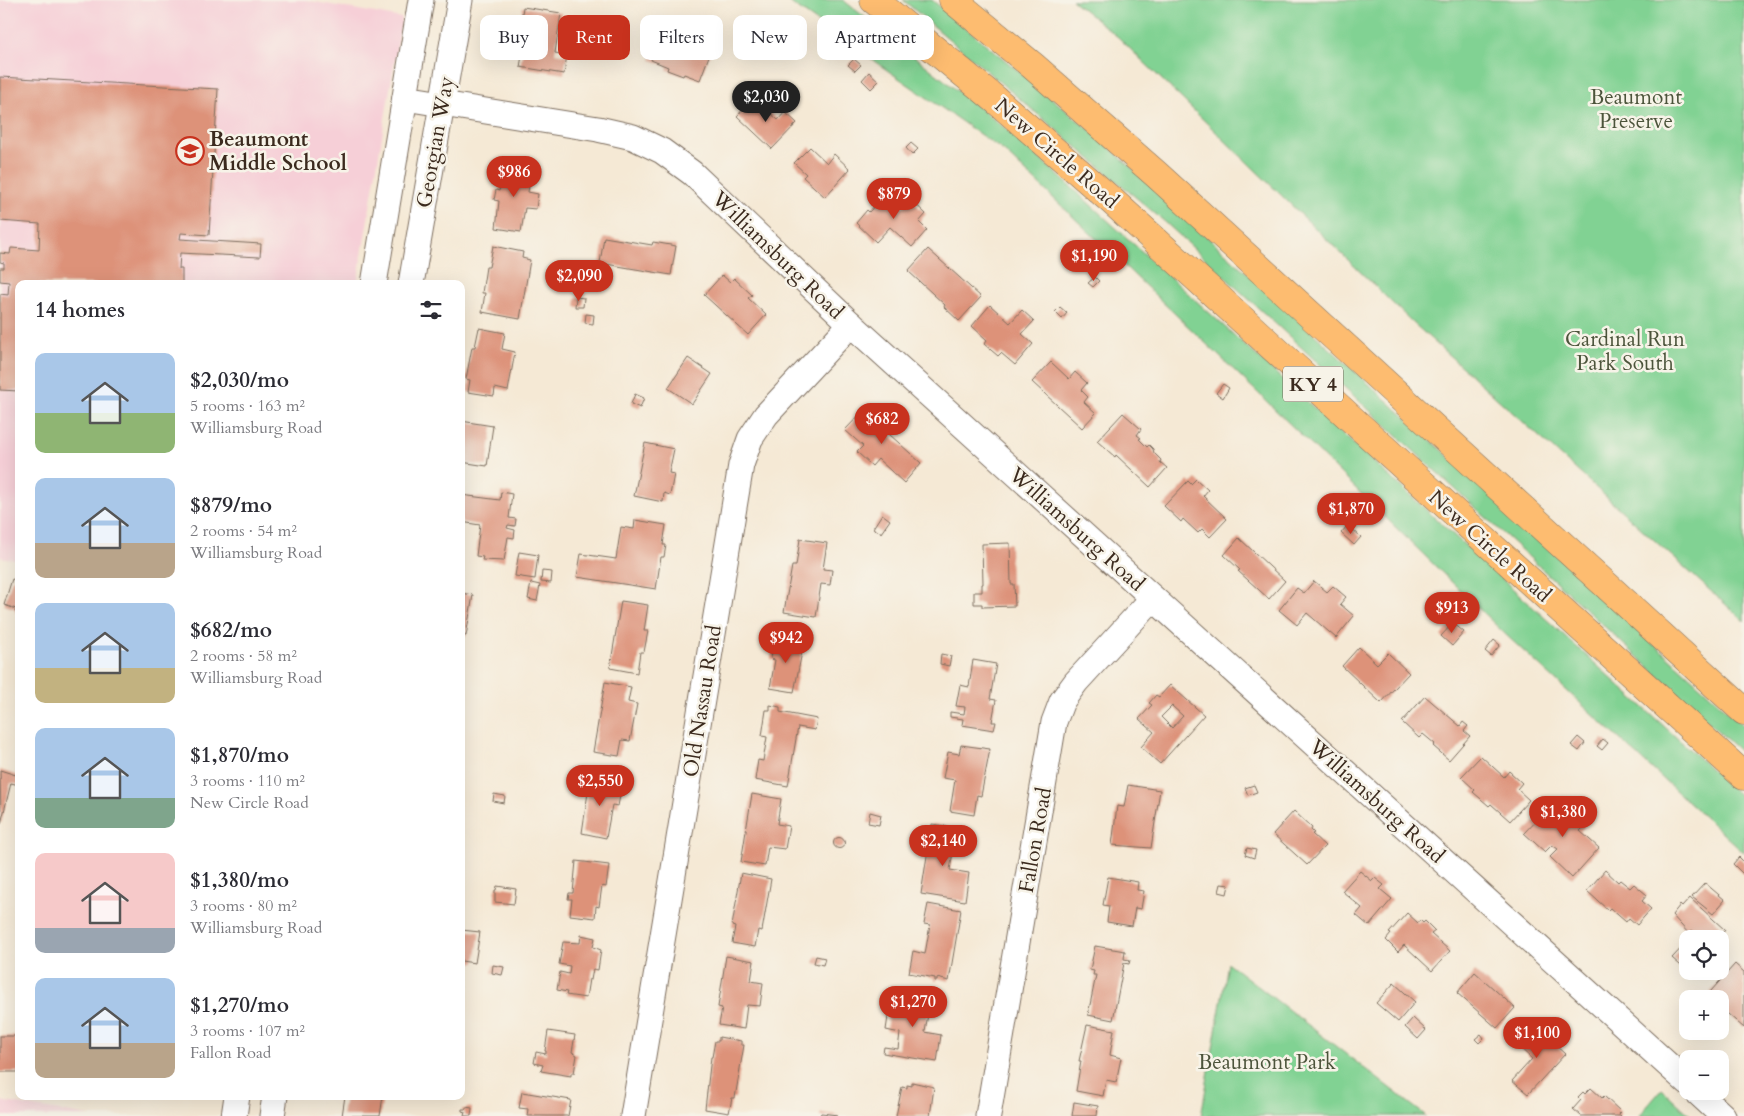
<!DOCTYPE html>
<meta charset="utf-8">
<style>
body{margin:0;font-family:Cardo,serif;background:#f2f2f3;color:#2b2b33;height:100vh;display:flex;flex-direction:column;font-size:19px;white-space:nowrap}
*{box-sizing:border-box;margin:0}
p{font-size:16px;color:#7c7c81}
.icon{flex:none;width:28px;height:28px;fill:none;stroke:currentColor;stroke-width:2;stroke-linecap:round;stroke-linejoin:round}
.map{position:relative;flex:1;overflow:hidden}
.details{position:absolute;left:15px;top:280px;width:450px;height:820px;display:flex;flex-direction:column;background:#fff;border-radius:10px;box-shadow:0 5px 20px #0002}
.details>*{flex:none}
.top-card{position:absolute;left:480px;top:15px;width:475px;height:45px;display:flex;gap:10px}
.buttons{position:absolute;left:1679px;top:930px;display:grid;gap:10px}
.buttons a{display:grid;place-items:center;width:50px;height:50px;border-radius:10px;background:#fff;box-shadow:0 5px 20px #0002;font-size:25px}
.price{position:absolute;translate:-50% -42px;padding:0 11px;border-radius:18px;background:#c8321e;color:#fff;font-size:16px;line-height:32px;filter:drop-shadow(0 1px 2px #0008)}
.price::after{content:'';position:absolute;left:50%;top:30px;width:15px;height:11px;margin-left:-8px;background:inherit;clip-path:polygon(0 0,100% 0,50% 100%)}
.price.on{background:#222;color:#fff}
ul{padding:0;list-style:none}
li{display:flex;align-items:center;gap:15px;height:125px;padding:0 20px}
li span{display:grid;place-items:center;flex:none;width:140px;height:100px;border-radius:10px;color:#555}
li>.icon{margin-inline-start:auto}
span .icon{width:60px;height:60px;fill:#fffc;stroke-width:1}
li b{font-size:21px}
h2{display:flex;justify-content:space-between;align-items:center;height:60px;padding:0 20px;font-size:21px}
.chip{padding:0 18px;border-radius:10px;background:#fff;box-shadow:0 5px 20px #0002;font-size:18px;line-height:45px}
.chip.on{background:#c8321e;color:#fff}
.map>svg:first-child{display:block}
.built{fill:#f6cfd7}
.green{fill:#81d293;stroke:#5e7e58}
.building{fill:#dd9279;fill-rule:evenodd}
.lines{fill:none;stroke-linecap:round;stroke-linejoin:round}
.minor-casing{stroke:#7c6d5e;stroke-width:27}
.highway-casing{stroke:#7c6d5e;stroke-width:29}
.minor{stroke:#fff;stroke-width:25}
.highway{stroke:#fdbc70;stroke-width:28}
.labels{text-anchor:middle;stroke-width:5;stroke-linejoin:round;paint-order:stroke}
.shield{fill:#f7f3e8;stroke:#73665b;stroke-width:1}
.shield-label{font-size:20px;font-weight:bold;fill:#3b2a1e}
.park-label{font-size:21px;fill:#4c543b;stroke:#f7f3e8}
.poi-label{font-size:21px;font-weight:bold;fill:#3b2a1e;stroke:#f7f3e8;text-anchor:start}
.street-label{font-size:21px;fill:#3b2a1e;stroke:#f7f3e8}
</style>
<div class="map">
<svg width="1744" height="1116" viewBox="0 0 1744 1116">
<rect width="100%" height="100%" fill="#f7f3e8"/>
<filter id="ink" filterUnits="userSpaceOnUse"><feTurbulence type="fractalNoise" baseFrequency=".02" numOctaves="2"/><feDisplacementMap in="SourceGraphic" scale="10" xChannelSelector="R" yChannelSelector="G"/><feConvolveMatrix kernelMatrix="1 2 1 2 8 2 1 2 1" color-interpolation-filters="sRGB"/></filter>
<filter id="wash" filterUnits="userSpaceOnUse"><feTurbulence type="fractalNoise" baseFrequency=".0096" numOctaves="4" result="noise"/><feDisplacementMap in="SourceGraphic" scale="20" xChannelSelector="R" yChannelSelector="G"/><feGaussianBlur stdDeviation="1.12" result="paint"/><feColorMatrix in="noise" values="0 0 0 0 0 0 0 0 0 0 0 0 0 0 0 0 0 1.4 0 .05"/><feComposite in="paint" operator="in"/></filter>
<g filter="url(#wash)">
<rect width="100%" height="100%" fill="#f5e9d5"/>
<g class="built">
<path d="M 0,0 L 305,0 L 402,18 L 357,284 L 19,284 L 19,560 L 0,557 Z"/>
<path d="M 0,1101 L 89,1116 L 0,1116 Z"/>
</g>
<g class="green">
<path d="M 786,0 L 843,0 L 1016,137 L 1744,799 L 1744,853 L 1505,634 L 1257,392 L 1004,151 Z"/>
<path d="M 903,0 L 932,0 L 1090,130 L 1744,726 L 1744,755 L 1165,222 Z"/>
<path d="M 1072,0 L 1744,0 L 1744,621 L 1411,321 L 1118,37 Z"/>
<path d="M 1228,963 L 1426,1116 L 1201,1116 Z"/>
<path d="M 1662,1089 L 1691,1116 L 1639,1116 Z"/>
</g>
<g id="blocks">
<g class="building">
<path d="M 523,7 L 561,13 L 555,53 L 567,55 L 564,74 L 520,67 L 523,50 L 528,51 L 531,35 L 519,33 Z"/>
<path d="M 666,21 L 715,40 L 700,80 L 684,74 L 683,76 L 667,70 L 668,67 L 651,60 Z"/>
<path d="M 854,59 L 861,65 L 855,71 L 848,65 Z"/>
<path d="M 869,72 L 879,81 L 871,89 L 862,80 Z"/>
<path d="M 0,77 L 218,89 L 209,235 L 181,233 L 180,239 L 261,244 L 260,257 L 180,253 L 179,269 L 182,269 L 182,284 L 19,284 L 19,391 L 0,390 L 0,294 L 8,295 L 9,282 L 0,281 L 0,268 L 4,268 L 4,263 L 0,262 L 0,253 L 10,254 L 11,248 L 39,250 L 40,224 L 0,221 Z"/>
<path d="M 754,98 L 778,120 L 785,112 L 797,123 L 772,149 L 737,116 Z"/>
<path d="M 911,143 L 918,149 L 912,155 L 906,148 Z"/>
<path d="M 810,147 L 827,163 L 834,154 L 850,169 L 825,197 L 803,177 L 806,174 L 794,163 Z"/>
<path d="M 506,165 L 532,169 L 528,192 L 538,194 L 536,209 L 525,208 L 521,232 L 496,228 L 499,201 L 494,200 L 496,190 L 499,191 Z"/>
<path d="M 886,193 L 903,207 L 910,199 L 926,214 L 919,222 L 927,230 L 912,247 L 890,227 L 876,242 L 856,223 L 867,210 L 869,212 Z"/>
<path d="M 604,237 L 652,245 L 653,242 L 676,246 L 671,275 L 600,263 Z"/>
<path d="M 493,246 L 523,252 L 522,258 L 530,260 L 520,319 L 482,312 L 485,293 L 482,293 L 486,267 L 489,267 Z"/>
<path d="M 928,249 L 981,297 L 959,321 L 944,307 L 945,305 L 908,271 Z"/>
<path d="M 722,275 L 730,282 L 734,278 L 752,295 L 748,298 L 766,315 L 748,335 L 704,295 Z"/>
<path d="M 1095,277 L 1099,281 L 1093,287 L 1088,283 Z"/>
<path d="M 576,297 L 584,298 L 583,307 L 575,307 Z"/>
<path d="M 990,305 L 1010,323 L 1022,310 L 1034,321 L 1022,334 L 1033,344 L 1015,365 L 1001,353 L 998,356 L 984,344 L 987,340 L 972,326 Z"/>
<path d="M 1060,307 L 1067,313 L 1062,319 L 1055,312 Z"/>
<path d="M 586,314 L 594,315 L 593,324 L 585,323 Z"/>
<path d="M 479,328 L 505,333 L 502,349 L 515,352 L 508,391 L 495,388 L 494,396 L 468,392 L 470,380 L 466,379 L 472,347 L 475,347 Z"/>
<path d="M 688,358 L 712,374 L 692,404 L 668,388 Z"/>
<path d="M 1051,362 L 1069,379 L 1075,372 L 1087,383 L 1081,390 L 1088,397 L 1084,402 L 1096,413 L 1082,428 L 1032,382 Z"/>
<path d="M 1223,384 L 1229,388 L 1223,398 L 1216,393 Z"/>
<path d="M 635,394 L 644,398 L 640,408 L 631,404 Z"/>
<path d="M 867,407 L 886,423 L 884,425 L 891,431 L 889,434 L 921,463 L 904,483 L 878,459 L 872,466 L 857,452 L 863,446 L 845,430 Z"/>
<path d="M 1123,413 L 1141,429 L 1137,435 L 1141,438 L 1139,439 L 1147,447 L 1149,445 L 1153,449 L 1154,453 L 1161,460 L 1160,462 L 1167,468 L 1150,487 L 1116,455 L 1115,457 L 1097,441 Z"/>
<path d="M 461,421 L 493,426 L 487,466 L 461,462 Z"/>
<path d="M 645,443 L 674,449 L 669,473 L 674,474 L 670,495 L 664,493 L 663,502 L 634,496 Z"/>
<path d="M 1196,479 L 1208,490 L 1203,496 L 1227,519 L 1210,537 L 1202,529 L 1198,533 L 1183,519 L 1181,522 L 1164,506 L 1188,481 L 1191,484 Z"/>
<path d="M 501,492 L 512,494 L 509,518 L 516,519 L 515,526 L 508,525 L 507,528 L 515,530 L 514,538 L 508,537 L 504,561 L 482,560 L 483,557 L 476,556 L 480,525 L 461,522 L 461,495 L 500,500 Z"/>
<path d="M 1333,498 L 1340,504 L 1330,515 L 1323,508 Z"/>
<path d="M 882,514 L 890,520 L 881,533 L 873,528 Z"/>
<path d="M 635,520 L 666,525 L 663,545 L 666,545 L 664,557 L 661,557 L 656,589 L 577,577 L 581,554 L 616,559 L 621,527 L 634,529 Z"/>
<path d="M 1348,525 L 1361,537 L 1354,545 L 1341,533 Z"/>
<path d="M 1239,538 L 1285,581 L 1269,599 L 1238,571 L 1240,570 L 1224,555 Z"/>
<path d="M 800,539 L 827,543 L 823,569 L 832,570 L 830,585 L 821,584 L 816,617 L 784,612 L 792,566 L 796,566 Z"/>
<path d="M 1010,543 L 1011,584 L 1014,584 L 1015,606 L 982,607 L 982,604 L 974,604 L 974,592 L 982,592 L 982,584 L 983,584 L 982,544 Z"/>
<path d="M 519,552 L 538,555 L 535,579 L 515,576 Z"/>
<path d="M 542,571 L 552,572 L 551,583 L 541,582 Z"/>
<path d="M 12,579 L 19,581 L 19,613 L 15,612 L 16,609 L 4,605 Z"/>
<path d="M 1314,581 L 1327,592 L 1333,586 L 1346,597 L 1340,604 L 1354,616 L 1336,638 L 1307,613 L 1297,625 L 1279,610 L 1297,588 L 1304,593 Z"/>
<path d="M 531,583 L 540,585 L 537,601 L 528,599 Z"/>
<path d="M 461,593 L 473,595 L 466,636 L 461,635 Z"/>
<path d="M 621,601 L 648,605 L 644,631 L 648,631 L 644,652 L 640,652 L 637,673 L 610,668 Z"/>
<path d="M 1453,623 L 1464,632 L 1452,646 L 1441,636 Z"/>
<path d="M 778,638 L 804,642 L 794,692 L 770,688 L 775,660 L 771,659 L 772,651 L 776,651 Z"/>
<path d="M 1494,640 L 1500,645 L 1491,656 L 1485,651 Z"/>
<path d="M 1359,647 L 1377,664 L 1388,653 L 1409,673 L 1381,703 L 1342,666 Z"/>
<path d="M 941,654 L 951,656 L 949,666 L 940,664 Z"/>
<path d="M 973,660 L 996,664 L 990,699 L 996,700 L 992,722 L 996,722 L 994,730 L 962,725 L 963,719 L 950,717 L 950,712 L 964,714 L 965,707 L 956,706 L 960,685 L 969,687 Z"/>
<path d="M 605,682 L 631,687 L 628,702 L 637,704 L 630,741 L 622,740 L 619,756 L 593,752 Z"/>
<path d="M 1170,685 L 1204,715 L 1160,764 L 1141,747 L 1154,732 L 1139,719 L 1152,705 L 1149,703 L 1156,695 L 1159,697 ZM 1172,706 L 1183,716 L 1172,728 L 1161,717 Z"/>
<path d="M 1425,696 L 1460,726 L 1463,722 L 1468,726 L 1464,731 L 1470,736 L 1449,760 L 1433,746 L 1435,744 L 1423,734 L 1419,738 L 1402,722 Z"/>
<path d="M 770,705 L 780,707 L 780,712 L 817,719 L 815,730 L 798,727 L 788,786 L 755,780 L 758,760 L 763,761 L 767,737 L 762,736 L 766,710 L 770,710 Z"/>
<path d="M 1578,737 L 1585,743 L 1579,751 L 1571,745 Z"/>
<path d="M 1603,739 L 1608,743 L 1602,750 L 1597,746 Z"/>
<path d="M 961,745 L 990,749 L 981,796 L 977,795 L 974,815 L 950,811 L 955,780 L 943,778 L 948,752 L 959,754 Z"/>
<path d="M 1481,756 L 1504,777 L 1509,771 L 1522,783 L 1517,789 L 1529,800 L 1510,821 L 1491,804 L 1489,806 L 1473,792 L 1475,790 L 1461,777 Z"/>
<path d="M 0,770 L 19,776 L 19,785 L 11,783 L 1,824 Z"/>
<path d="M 590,779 L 622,785 L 618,806 L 612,805 L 606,838 L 582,833 Z"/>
<path d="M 1128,785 L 1160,790 L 1151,848 L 1112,845 L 1117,806 L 1124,807 Z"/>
<path d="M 1254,785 L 1257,792 L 1248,795 L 1245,788 Z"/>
<path d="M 494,794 L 505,796 L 504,803 L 493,801 Z"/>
<path d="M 752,794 L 781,799 L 777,824 L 789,826 L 785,849 L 768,847 L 765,866 L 741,862 Z"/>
<path d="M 1557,798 L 1586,825 L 1580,831 L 1599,848 L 1572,878 L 1550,857 L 1558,849 L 1552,845 L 1545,852 L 1524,833 Z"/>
<path d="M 1294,811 L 1312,828 L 1311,830 L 1314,833 L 1312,834 L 1325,846 L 1307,865 L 1273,834 Z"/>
<path d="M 870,812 L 881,815 L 879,825 L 868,823 Z"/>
<path d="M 932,824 L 957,828 L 950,870 L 969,873 L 965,901 L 921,894 Z"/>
<circle cx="839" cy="843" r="5.5"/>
<path d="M 1247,848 L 1256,850 L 1254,858 L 1245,855 Z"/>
<path d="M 1739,857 L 1744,862 L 1744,875 L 1733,864 Z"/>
<path d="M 576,861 L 609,865 L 606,887 L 602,886 L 599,907 L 596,906 L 595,918 L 570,915 L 572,899 L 568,899 L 569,893 L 573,893 Z"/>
<path d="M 1605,870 L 1618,882 L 1620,880 L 1630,888 L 1634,884 L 1647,895 L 1642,901 L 1651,909 L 1637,925 L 1629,918 L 1626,922 L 1610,908 L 1608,910 L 1587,891 Z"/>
<path d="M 1360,871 L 1372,881 L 1375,878 L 1384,885 L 1380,889 L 1392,899 L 1369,926 L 1356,915 L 1362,908 L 1342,891 Z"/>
<path d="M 741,873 L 771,879 L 762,931 L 758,930 L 755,947 L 732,943 L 735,927 L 732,926 Z"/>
<path d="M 1108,877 L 1138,882 L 1137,890 L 1144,891 L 1141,909 L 1135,908 L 1132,926 L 1107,922 L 1109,906 L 1103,905 Z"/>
<path d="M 1705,883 L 1725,900 L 1713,914 L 1692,897 Z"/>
<path d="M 1221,884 L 1229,885 L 1227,894 L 1219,892 Z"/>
<path d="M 497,886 L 516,889 L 514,904 L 495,902 L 495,890 L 496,890 Z"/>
<path d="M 1690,898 L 1725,930 L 1718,939 L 1689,939 L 1694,934 L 1691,931 L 1689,934 L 1672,915 L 1680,905 L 1682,907 Z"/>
<path d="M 928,904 L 961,910 L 949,981 L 937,978 L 937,981 L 935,981 L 935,978 L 909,973 L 913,951 L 925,954 L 930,925 L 924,924 Z"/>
<path d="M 1407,913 L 1418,923 L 1420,920 L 1423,923 L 1425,921 L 1435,931 L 1431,934 L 1450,951 L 1432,971 L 1404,945 L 1398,952 L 1386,940 L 1391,934 L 1389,933 Z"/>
<path d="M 461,930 L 480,932 L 475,963 L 461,961 Z"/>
<path d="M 581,935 L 595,938 L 593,947 L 601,950 L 598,970 L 593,969 L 591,980 L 589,979 L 586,998 L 566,995 L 567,992 L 557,990 L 560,972 L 569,974 L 570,966 L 559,964 L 563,942 L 580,943 Z"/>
<path d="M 1688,941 L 1688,972 L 1672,958 Z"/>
<path d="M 1095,946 L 1125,951 L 1124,959 L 1130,960 L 1129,964 L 1124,963 L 1113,1020 L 1088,1015 L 1096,975 L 1093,975 L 1094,971 L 1090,970 Z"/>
<path d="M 726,956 L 754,961 L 751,981 L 763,983 L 760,1006 L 747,1005 L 744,1029 L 719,1025 L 722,1008 L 718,1007 Z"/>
<path d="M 816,956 L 825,958 L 823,965 L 814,963 Z"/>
<path d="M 1735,964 L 1744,972 L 1744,1028 L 1720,1007 L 1723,1004 L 1720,999 L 1717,999 L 1710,992 Z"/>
<path d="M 493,965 L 504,967 L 502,975 L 492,973 Z"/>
<path d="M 1475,972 L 1515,1008 L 1497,1028 L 1457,993 Z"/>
<path d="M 1394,983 L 1415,1002 L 1398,1022 L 1376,1003 Z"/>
<path d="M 906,992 L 931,996 L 925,1032 L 941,1035 L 937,1062 L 883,1053 L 884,1047 L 898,1049 L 900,1033 L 886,1030 L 891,997 L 905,999 Z"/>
<path d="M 1413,1018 L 1426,1030 L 1418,1039 L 1405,1027 Z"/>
<path d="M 1087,1025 L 1114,1030 L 1110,1055 L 1121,1058 L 1116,1082 L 1106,1080 L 1103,1096 L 1076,1091 L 1081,1061 L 1079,1061 Z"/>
<path d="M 1534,1026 L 1565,1054 L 1528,1094 L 1512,1081 L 1532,1059 L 1517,1045 Z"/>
<path d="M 548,1031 L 575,1035 L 572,1052 L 577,1055 L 574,1073 L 571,1073 L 571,1076 L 541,1071 L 543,1065 L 534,1063 L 536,1052 L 546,1054 L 546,1051 L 545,1051 Z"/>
<path d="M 1481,1034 L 1484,1038 L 1479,1043 L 1475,1039 Z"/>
<rect x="0" y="1036" width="19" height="36"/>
<path d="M 719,1037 L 741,1041 L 741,1045 L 744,1045 L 735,1098 L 732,1098 L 729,1113 L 705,1109 L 711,1057 L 712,1057 L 715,1041 L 719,1041 Z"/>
<path d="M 912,1082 L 934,1087 L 930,1116 L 896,1116 L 902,1087 L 907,1088 L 907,1085 L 912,1086 Z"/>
<path d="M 1591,1088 L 1602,1098 L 1604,1096 L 1621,1112 L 1619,1114 L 1621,1116 L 1581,1116 L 1573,1109 L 1581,1100 L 1578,1097 L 1583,1092 L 1585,1094 Z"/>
<path d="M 522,1092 L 571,1100 L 568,1116 L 527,1116 L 528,1109 L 519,1108 Z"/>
<path d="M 345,1096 L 383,1096 L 380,1116 L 342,1116 Z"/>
<path d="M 1074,1102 L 1098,1106 L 1097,1116 L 1072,1116 Z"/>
<path d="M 466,1107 L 472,1108 L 471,1116 L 464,1116 L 465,1112 L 462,1111 L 462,1109 L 466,1109 Z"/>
<path d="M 821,1113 L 838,1115 L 837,1116 L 820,1116 Z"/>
</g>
</g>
</g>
<g filter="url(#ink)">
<use href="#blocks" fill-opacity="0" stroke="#7c6d5e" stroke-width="1"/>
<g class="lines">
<defs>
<g id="minor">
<path d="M 405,98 L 598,129 L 633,137 L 662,151 L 692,173 L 851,324 L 1688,1083"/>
<path d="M 374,284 L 421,0"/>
<path d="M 411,284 L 460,0"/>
<path d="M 1696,1091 L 1723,1116"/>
<path d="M 234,1116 L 237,1096"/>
<path d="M 272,1116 L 275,1096"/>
<path d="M 633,1116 L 741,465 L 750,439 L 766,415 L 851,324"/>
<path d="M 988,1116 L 1054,722 L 1062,701 L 1076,682 L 1153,598"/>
</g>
<g id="highway">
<path d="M 874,0 L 996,100 L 1112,201 L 1744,776"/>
<path d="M 953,0 L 1033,66 L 1157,175 L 1744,711"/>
</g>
</defs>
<use href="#minor" class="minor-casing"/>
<use href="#highway" class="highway-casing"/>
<use href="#minor" class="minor"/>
<use href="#highway" class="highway"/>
</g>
</g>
<defs>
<symbol id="school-ring" viewBox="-11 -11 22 22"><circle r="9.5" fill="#f7f3e8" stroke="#c8321e" stroke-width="1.5"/><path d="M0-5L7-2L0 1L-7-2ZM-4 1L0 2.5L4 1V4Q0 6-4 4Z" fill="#c8321e"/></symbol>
</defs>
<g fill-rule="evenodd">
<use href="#school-ring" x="174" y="135" width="32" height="32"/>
</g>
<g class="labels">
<rect class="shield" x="1283" y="366.5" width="60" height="35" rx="4"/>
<g class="shield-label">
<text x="1313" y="391">KY 4</text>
</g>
<g class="park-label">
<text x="1636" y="104">Beaumont<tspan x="1636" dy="24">Preserve</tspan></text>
<text x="1625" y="346">Cardinal Run<tspan x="1625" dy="24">Park South</tspan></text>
<text x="1267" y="1069">Beaumont Park</text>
</g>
<g class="poi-label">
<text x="209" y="146">Beaumont<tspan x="209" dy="24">Middle School</tspan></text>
</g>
<g class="street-label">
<text transform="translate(435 142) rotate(-80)" y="7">Georgian Way</text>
<text transform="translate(1057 153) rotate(41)" y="7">New Circle Road</text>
<text transform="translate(778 255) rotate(44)" y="7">Williamsburg Road</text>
<text transform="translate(1077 529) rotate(42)" y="7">Williamsburg Road</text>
<text transform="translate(1490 546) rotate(42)" y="7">New Circle Road</text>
<text transform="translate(702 701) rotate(-81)" y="7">Old Nassau Road</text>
<text transform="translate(1377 801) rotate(42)" y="7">Williamsburg Road</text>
<text transform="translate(1035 840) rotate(-80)" y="7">Fallon Road</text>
</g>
</g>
</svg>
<div class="buttons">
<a><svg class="icon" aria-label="locate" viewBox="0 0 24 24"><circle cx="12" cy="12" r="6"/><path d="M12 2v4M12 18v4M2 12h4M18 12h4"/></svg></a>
<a>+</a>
<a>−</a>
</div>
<b class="price on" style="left:766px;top:123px">$2,030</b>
<b class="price" style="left:514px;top:198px">$986</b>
<b class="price" style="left:894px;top:220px">$879</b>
<b class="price" style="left:1094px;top:282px">$1,190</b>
<b class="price" style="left:579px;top:302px">$2,090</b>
<b class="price" style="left:882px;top:445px">$682</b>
<b class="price" style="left:1351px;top:535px">$1,870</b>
<b class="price" style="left:1452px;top:634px">$913</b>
<b class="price" style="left:786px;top:664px">$942</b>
<b class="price" style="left:600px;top:807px">$2,550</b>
<b class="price" style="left:1563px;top:838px">$1,380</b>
<b class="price" style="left:943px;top:867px">$2,140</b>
<b class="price" style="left:913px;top:1028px">$1,270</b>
<b class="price" style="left:1537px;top:1059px">$1,100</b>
<div class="top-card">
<a class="chip">Buy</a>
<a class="chip on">Rent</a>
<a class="chip">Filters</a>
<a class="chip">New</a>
<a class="chip">Apartment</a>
</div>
<section class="details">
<h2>14 homes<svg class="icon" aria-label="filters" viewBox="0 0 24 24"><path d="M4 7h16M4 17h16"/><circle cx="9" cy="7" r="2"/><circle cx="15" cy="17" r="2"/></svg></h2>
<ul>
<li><span style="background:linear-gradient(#a9c7e8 60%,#8fb573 0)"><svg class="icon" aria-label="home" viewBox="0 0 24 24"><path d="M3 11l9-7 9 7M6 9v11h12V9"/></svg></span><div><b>$2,030/mo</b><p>5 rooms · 163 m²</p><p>Williamsburg Road</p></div></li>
<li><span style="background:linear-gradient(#a9c7e8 65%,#b9a48a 0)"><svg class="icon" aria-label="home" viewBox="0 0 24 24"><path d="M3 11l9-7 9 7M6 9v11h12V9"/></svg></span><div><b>$879/mo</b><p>2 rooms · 54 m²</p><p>Williamsburg Road</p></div></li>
<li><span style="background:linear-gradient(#a9c7e8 65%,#c2b280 0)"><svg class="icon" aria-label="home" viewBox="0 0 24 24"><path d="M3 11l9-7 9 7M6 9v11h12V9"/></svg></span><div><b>$682/mo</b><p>2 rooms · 58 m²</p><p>Williamsburg Road</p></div></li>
<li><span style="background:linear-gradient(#a9c7e8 70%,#7fa58c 0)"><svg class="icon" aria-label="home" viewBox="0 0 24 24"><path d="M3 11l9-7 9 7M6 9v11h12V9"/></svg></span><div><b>$1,870/mo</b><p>3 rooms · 110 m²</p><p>New Circle Road</p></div></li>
<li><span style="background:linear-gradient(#f6c9c9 75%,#9aa5b1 0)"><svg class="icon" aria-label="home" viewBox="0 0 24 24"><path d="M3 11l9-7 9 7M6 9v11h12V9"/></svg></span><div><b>$1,380/mo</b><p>3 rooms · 80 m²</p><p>Williamsburg Road</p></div></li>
<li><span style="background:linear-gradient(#a9c7e8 65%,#b9a48a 0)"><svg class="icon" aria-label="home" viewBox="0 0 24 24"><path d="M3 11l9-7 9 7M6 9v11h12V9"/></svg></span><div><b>$1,270/mo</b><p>3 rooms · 107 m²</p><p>Fallon Road</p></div></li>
</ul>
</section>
</div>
